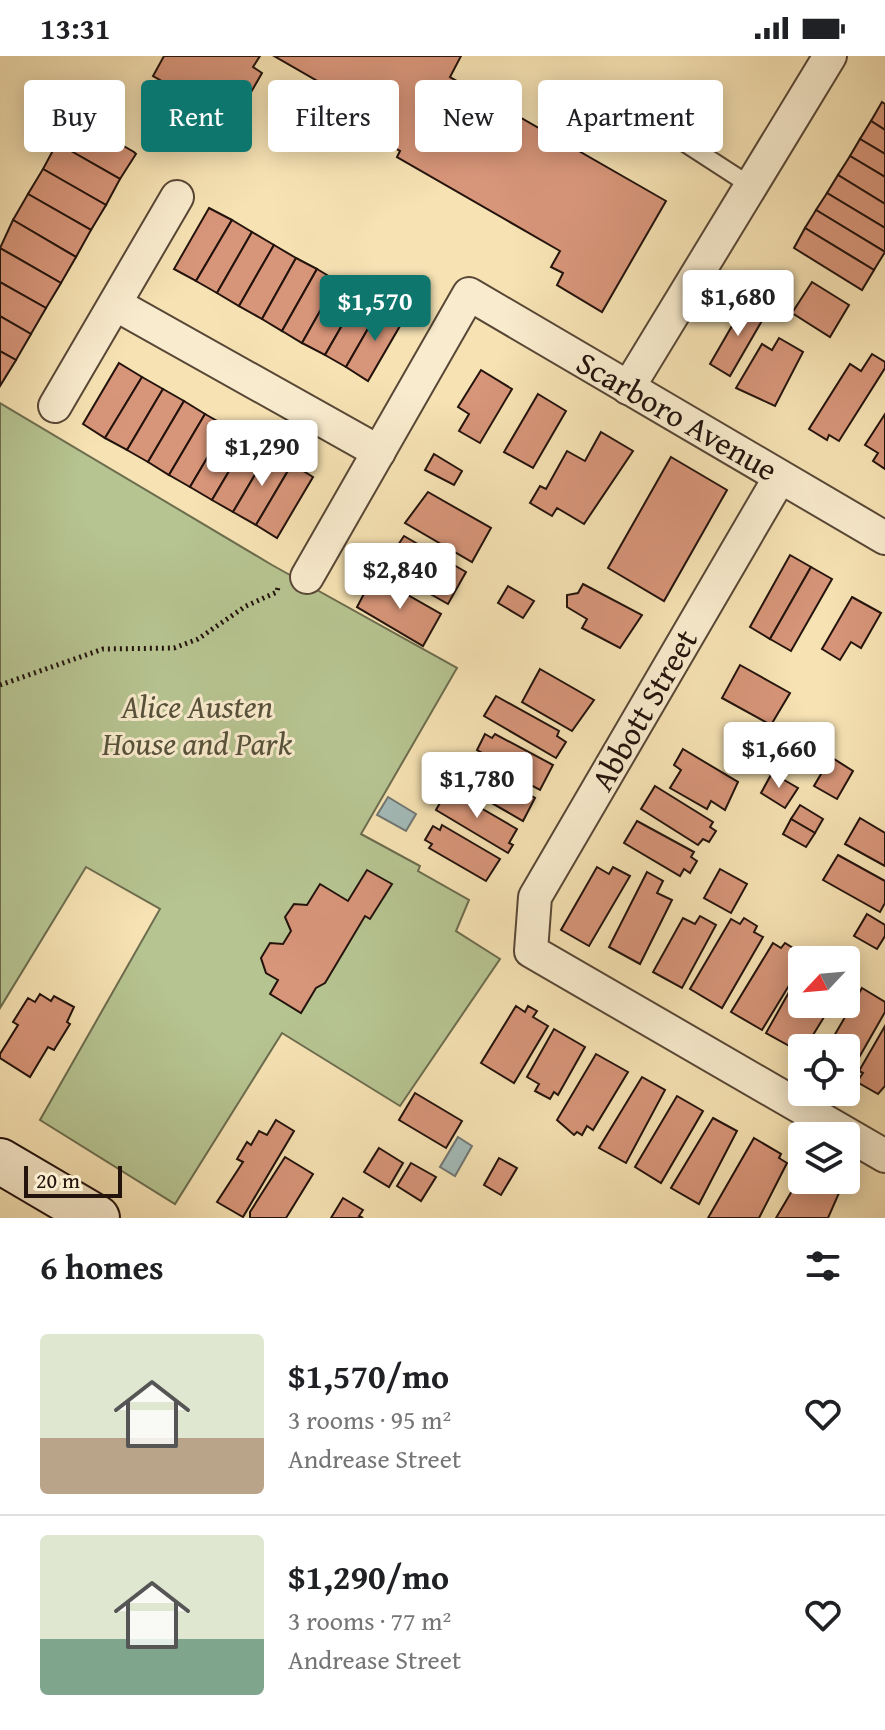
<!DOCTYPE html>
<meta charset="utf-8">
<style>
body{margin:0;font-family:"Gentium Book Plus",serif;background:#f6f6f6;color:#202124;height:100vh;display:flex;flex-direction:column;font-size:30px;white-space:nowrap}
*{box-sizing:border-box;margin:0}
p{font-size:26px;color:#757577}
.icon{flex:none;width:44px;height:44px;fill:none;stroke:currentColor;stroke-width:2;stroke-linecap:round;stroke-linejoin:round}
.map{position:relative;height:1162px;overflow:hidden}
.drawer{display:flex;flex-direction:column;background:#fff;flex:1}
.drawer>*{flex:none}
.hud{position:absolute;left:24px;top:24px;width:838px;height:72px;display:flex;gap:16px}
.needle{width:52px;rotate:244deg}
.controls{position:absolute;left:788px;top:890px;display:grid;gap:16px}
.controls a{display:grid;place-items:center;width:72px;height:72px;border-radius:8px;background:#fff;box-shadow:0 4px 20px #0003;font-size:40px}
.scale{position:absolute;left:24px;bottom:20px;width:98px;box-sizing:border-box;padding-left:8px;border:4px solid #23130c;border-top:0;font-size:22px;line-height:28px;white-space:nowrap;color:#23130c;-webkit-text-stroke:6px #f9ecce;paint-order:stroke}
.price{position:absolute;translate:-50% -68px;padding:0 18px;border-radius:8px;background:#fff;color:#222;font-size:26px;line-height:52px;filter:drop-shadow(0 2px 4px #0008)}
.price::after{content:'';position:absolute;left:50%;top:48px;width:24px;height:18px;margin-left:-12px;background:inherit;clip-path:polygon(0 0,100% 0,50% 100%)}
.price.on{background:#0f766e;color:#fff}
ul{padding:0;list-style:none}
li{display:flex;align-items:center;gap:24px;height:200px;padding:0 40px}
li+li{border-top:2px solid #e0e0e0}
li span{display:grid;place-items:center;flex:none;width:224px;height:160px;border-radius:8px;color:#555}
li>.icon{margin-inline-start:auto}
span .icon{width:96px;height:96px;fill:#fffc;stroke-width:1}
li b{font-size:34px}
h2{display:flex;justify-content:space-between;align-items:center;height:96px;padding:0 40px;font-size:34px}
.chip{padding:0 28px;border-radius:8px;background:#fff;box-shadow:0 4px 20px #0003;font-size:28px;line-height:72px}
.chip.on{background:#0f766e;color:#fff}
.status{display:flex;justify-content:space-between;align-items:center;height:56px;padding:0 40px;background:#fff;direction:ltr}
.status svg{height:22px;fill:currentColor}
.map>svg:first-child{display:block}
.green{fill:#b6c491;stroke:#6c6c4e;stroke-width:2}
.water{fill:#a3bab8;stroke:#707773;stroke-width:2}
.building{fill:#d79579;stroke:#23130c;stroke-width:2}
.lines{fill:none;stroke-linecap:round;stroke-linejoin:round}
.lane-casing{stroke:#584736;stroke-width:20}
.street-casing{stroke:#584736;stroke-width:36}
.secondary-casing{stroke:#23130c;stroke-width:48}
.path{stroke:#23130c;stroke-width:5;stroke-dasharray:2 4;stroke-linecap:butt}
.lane{stroke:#f9ecce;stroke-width:16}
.street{stroke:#f9ecce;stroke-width:32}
.secondary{stroke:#f9ecce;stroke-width:44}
.labels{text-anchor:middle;stroke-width:6;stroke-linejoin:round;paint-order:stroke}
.street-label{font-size:32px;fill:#23130c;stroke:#f9ecce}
.park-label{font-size:32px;font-style:italic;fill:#56513b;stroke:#f9ecce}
</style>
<div class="status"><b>13:31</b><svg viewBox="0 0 49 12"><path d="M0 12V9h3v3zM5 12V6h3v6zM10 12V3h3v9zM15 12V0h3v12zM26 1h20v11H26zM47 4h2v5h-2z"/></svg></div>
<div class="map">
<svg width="885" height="1162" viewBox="0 0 885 1162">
<rect width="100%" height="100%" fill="#f6e2b3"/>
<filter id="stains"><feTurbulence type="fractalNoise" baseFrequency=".0025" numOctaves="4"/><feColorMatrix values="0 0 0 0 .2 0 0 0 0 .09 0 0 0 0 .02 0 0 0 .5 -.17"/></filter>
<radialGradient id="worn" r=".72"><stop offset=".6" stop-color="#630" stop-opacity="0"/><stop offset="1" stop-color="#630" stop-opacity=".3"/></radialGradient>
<path class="green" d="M 0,347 L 272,509 L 457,612 L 361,778 L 420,810 L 418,815 L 469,844 L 456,875 L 500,903 L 400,1050 L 282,977 L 175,1148 L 40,1064 L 160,853 L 86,811 L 0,952 Z"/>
<g class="water">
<path d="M 388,741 L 416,758 L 406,775 L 377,759 Z"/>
<path d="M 458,1081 L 472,1090 L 455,1120 L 440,1111 Z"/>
</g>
<g class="building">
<path d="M 164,0 L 260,0 L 253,11 L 262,17 L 234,66 L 153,20 Z"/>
<path d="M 274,0 L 461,0 L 450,21 L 666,145 L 602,256 L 557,229 L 563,217 L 551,211 L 560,195 L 397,101 L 400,95 L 382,85 L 392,68 Z"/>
<path d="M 882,46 L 885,48 L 885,74 L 871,65 Z"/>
<path d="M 73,61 L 134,96 L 136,98 L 120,123 L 57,87 Z"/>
<path d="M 871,65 L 885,74 L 885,98 L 860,83 Z"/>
<path d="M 860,83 L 885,98 L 885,121 L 850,100 Z"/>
<path d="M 57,87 L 120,123 L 106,149 L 43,113 Z"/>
<path d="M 850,100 L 885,121 L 885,148 L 838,119 Z"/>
<path d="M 43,113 L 106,149 L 91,174 L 28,138 Z"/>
<path d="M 838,119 L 885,148 L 885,172 L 827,137 Z"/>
<path d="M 827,137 L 885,172 L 885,196 L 816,154 Z"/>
<path d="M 28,138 L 91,174 L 76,201 L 13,164 Z"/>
<path d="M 209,152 L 232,164 L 196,225 L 174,213 Z"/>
<path d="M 816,154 L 885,196 L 874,214 L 805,172 Z"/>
<path d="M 13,164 L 76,201 L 61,227 L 0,192 Z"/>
<path d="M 232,164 L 252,176 L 217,237 L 196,225 Z"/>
<path d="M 805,172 L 874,214 L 862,234 L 794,192 Z"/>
<path d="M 252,176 L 274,189 L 239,250 L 217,237 Z"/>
<path d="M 274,189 L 296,202 L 262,263 L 239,250 Z"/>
<path d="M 0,192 L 61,227 L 46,252 L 0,226 Z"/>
<path d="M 296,202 L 317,213 L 282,275 L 262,263 Z"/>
<path d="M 317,213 L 337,225 L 302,287 L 282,275 Z"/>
<path d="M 337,225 L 360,238 L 325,299 L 302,287 Z"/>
<path d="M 0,226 L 46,252 L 31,278 L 0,260 Z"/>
<path d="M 812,226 L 849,249 L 830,281 L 792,257 Z"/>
<path d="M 360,238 L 381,250 L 346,311 L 325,299 Z"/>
<path d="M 747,244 L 767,256 L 730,320 L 710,308 Z"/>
<path d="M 381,250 L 404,263 L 368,325 L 346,311 Z"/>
<path d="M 0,260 L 31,278 L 16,304 L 0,295 Z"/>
<path d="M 779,282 L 803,296 L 775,350 L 736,332 L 762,288 L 772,294 Z"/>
<path d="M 0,295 L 16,304 L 0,330 Z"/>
<path d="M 872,298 L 885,306 L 885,312 L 839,385 L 829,379 L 827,384 L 809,373 L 850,308 L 861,315 Z"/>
<path d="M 119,307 L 142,321 L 105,382 L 83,368 Z"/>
<path d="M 481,314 L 512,333 L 480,387 L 459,375 L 469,358 L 458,351 Z"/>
<path d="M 142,321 L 163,333 L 127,394 L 105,382 Z"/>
<path d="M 163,333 L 184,345 L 148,406 L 127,394 Z"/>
<path d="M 538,338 L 566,355 L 533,412 L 504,396 Z"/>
<path d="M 184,345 L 205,358 L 169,419 L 148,406 Z"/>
<path d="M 205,358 L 226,370 L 190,431 L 169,419 Z"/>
<path d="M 885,358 L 885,413 L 873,405 L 878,397 L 865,389 Z"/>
<path d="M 226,370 L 248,383 L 212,444 L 190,431 Z"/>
<path d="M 601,376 L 633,395 L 584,468 L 557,452 L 552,460 L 530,447 L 540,430 L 546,433 L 567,395 L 585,405 Z"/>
<path d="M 248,383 L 269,395 L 233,456 L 212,444 Z"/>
<path d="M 269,395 L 292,408 L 256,469 L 233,456 Z"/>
<path d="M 434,398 L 462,415 L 454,429 L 425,414 Z"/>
<path d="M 671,401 L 727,434 L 664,545 L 608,512 Z"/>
<path d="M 292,408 L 313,421 L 277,482 L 256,469 Z"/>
<path d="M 428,436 L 491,472 L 472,506 L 405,467 Z"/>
<path d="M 404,480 L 466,516 L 448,548 L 381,510 L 392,490 L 396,492 Z"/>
<path d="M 790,499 L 811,511 L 770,583 L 750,571 Z"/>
<path d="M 811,511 L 832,523 L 791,595 L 770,583 Z"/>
<path d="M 378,522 L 441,558 L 423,590 L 357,551 L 367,532 L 372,534 Z"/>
<path d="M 583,528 L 642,559 L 620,592 L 582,572 L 587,563 L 567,551 L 567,539 L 578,537 Z"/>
<path d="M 508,530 L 534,545 L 523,562 L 498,547 Z"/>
<path d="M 852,541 L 881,557 L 861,592 L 851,586 L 840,604 L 822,593 Z"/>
<path d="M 740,609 L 790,637 L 771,669 L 722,642 Z"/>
<path d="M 540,613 L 594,644 L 572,675 L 522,646 Z"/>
<path d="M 496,640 L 559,675 L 557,680 L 566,686 L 556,702 L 484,660 Z"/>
<path d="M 485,678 L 492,682 L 495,678 L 553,709 L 540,734 L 482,703 L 484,698 L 477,694 Z"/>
<path d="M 683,693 L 738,726 L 725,754 L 711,745 L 707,753 L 670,732 L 681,714 L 674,709 Z"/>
<path d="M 831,701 L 853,715 L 837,743 L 814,730 Z"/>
<path d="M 469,704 L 535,742 L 523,765 L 457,727 Z"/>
<path d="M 772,717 L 798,732 L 785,752 L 761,737 Z"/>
<path d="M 655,730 L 713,766 L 710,771 L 716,775 L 709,786 L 703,783 L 698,789 L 641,753 Z"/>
<path d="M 448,733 L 517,773 L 509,787 L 513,789 L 508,797 L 436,754 Z"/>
<path d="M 800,749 L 823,763 L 815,777 L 791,763 Z"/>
<path d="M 860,762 L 885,777 L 885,810 L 845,788 Z"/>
<path d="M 791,763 L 815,777 L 806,791 L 783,778 Z"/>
<path d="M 637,765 L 694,796 L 691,801 L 697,805 L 690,817 L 684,813 L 680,820 L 624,787 Z"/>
<path d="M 442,769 L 500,803 L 486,825 L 429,792 L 432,788 L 425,784 L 433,770 L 440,774 Z"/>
<path d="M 838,799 L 885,825 L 885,847 L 880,856 L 823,824 Z"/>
<path d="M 597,811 L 609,818 L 613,811 L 630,820 L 589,890 L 561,874 Z"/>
<path d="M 720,813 L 747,828 L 731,857 L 704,842 Z"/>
<path d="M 367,814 L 392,828 L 370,863 L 365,860 L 325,927 L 316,932 L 301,957 L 270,938 L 278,924 L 266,917 L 261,902 L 270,887 L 283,888 L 291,875 L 285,861 L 294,848 L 307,849 L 320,828 L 348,845 Z"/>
<path d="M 647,816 L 663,825 L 657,837 L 672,844 L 640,908 L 609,891 Z"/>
<path d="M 867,858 L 885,869 L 885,880 L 877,893 L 854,880 Z"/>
<path d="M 700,860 L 716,869 L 682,932 L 653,916 L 683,862 L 695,868 Z"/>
<path d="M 744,862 L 757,870 L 754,876 L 763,881 L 722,952 L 690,933 L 731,863 L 740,868 Z"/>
<path d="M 773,887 L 781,892 L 785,887 L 798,895 L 795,900 L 802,908 L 762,974 L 731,956 Z"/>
<path d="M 802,913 L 802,948 L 832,948 L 802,997 L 766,977 Z"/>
<path d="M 862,932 L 885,946 L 885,956 L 853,1012 L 850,1010 L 846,1017 L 846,992 L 827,992 Z"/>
<path d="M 40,938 L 51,945 L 54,940 L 74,951 L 67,966 L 70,968 L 54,994 L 48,991 L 30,1021 L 0,1002 L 0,998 L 18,969 L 13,966 L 28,942 L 35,946 Z"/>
<path d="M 516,950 L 525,956 L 528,950 L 537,955 L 533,961 L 548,970 L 514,1027 L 481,1007 Z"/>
<path d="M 885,970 L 885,1030 L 878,1038 L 857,1026 L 863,1017 L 859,1015 Z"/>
<path d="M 554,973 L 585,991 L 558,1039 L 554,1036 L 550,1043 L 535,1035 L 539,1028 L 527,1021 Z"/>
<path d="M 596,998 L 628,1016 L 593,1074 L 587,1070 L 582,1079 L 577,1076 L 574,1079 L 557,1064 Z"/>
<path d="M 642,1021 L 665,1034 L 626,1107 L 599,1092 Z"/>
<path d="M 415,1037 L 462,1065 L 446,1092 L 399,1064 Z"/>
<path d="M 677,1040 L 703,1055 L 661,1127 L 635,1111 Z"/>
<path d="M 713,1062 L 737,1075 L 699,1148 L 671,1132 Z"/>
<path d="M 276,1064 L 294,1075 L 243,1161 L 217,1146 L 243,1106 L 237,1103 L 247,1086 L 251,1089 L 259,1075 L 267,1079 Z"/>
<path d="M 754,1082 L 781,1098 L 779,1102 L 787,1107 L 759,1162 L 708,1162 Z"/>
<path d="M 379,1092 L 403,1107 L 389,1131 L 364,1116 Z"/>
<path d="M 285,1101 L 313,1118 L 286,1162 L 250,1162 L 250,1156 Z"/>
<path d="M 499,1102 L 517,1112 L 501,1139 L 484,1129 Z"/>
<path d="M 411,1107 L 436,1121 L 421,1145 L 397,1130 Z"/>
<path d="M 802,1118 L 802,1124 L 826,1124 L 839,1137 L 828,1162 L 776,1162 Z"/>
<path d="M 343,1142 L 363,1154 L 359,1160 L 363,1162 L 331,1162 Z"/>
</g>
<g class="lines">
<defs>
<path id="lane" d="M 634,54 L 751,130"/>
<g id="street">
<path d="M 115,248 L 379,396"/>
<path d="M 628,332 L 830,0"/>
<path d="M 55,350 L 177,141"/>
<path d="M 780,421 L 535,841 L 531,895 L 885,1100"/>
<path d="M 307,521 L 469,238 L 885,482"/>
</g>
<path id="secondary" d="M 0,1105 L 97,1162"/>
</defs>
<use href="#lane" class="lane-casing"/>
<use href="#street" class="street-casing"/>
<use href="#secondary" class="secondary-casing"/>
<path class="path" d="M 0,629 L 103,593 L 174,592 L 198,583 L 246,550 L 277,536 L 278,531"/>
<use href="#lane" class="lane"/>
<use href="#street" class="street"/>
<use href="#secondary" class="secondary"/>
</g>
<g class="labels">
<g class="street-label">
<text transform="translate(677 360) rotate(30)" y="11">Scarboro Avenue</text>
<text transform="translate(644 654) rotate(-60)" y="11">Abbott Street</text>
</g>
<g class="park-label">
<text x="197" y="662">Alice Austen<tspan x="197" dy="37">House and Park</tspan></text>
</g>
</g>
<rect width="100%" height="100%" filter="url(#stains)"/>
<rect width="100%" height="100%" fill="url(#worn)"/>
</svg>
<div class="controls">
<a><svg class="needle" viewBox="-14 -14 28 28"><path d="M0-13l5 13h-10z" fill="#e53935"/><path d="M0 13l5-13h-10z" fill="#757577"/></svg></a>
<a><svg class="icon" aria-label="locate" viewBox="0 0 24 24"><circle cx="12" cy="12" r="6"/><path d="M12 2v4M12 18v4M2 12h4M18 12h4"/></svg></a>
<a><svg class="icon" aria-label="layers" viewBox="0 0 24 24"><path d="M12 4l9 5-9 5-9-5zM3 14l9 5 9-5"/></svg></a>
</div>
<div class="scale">20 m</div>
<b class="price" style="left:738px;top:282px">$1,680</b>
<b class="price on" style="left:375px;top:287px">$1,570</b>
<b class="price" style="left:262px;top:432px">$1,290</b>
<b class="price" style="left:400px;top:555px">$2,840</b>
<b class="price" style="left:779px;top:734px">$1,660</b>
<b class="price" style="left:477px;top:764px">$1,780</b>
<div class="hud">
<a class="chip">Buy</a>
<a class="chip on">Rent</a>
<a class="chip">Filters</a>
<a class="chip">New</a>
<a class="chip">Apartment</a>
</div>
</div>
<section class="drawer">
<h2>6 homes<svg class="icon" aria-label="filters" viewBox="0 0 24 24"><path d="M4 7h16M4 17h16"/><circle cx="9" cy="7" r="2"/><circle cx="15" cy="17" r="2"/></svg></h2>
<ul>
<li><span style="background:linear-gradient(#dfe7d0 65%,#b9a48a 0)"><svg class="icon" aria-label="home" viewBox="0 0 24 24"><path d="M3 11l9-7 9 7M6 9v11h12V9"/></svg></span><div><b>$1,570/mo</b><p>3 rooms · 95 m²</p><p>Andrease Street</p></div><svg class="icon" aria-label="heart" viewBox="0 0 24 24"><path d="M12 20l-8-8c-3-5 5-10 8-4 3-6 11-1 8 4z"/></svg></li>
<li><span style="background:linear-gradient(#dfe7d0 65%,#7fa58c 0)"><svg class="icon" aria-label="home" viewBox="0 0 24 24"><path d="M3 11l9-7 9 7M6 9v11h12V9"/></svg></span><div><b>$1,290/mo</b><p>3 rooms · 77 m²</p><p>Andrease Street</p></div><svg class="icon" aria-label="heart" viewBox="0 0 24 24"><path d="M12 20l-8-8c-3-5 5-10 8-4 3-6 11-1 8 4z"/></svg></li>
</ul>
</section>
